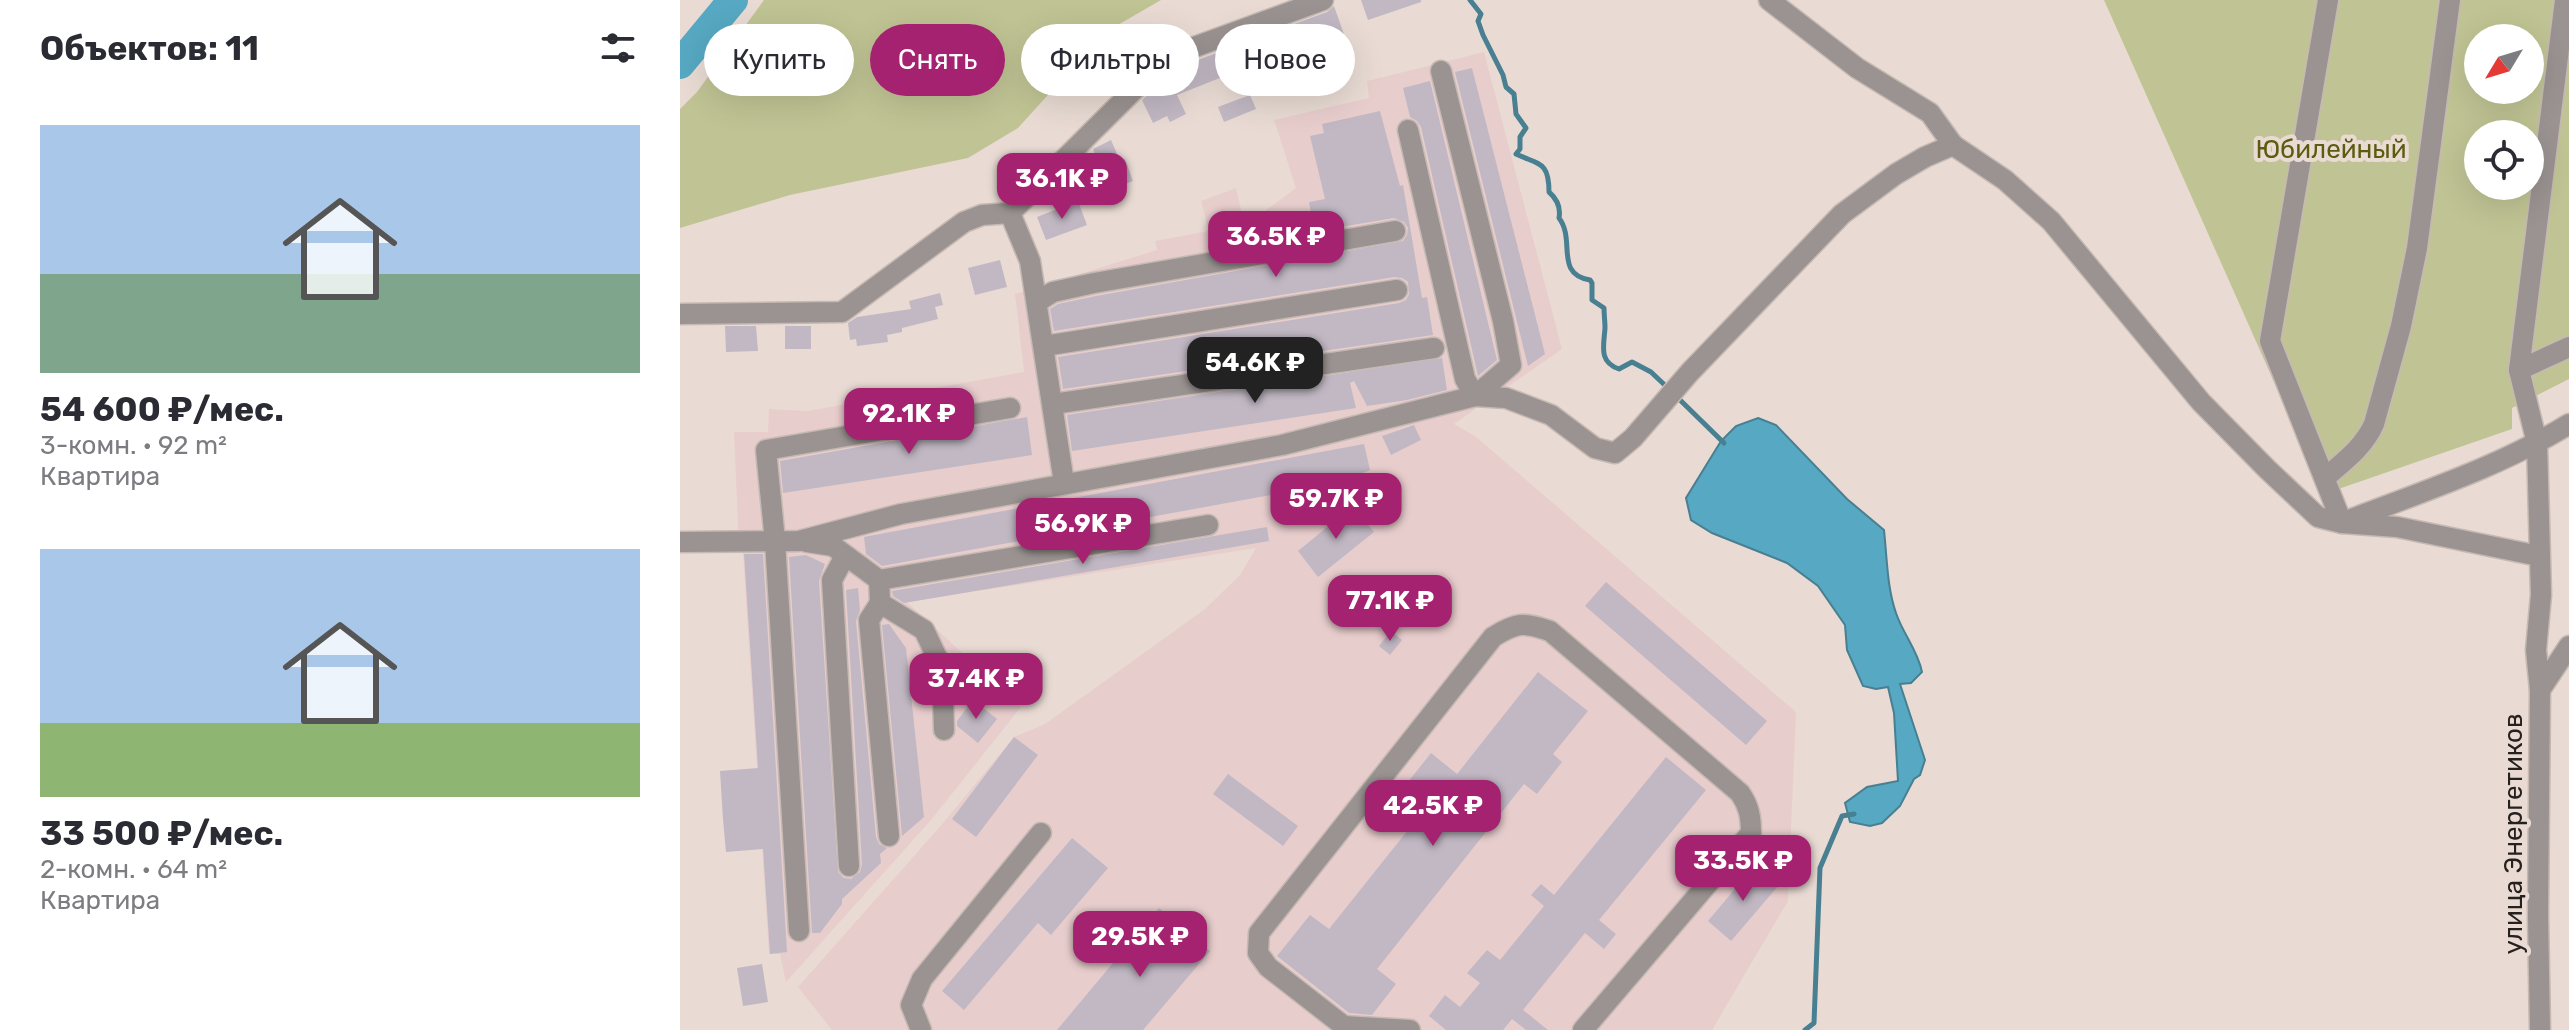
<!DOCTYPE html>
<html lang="ru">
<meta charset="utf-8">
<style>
body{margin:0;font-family:Rubik,sans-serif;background:#f2f2f3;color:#2b2b33;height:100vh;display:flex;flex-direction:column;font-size:30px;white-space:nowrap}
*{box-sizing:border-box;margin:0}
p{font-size:26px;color:#7c7c81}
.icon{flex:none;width:44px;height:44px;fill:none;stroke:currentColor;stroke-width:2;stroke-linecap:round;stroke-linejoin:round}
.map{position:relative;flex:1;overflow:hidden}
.side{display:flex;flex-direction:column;background:#fff;width:680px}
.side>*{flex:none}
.guide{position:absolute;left:24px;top:24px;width:760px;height:72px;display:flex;gap:16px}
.needle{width:52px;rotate:232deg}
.tools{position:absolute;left:1784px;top:24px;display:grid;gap:16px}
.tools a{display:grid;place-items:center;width:80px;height:80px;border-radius:50%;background:#fff;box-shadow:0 8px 32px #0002;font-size:40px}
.price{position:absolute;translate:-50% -68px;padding:0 18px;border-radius:16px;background:#a52270;color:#fff;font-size:26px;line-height:52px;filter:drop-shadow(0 2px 4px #0008)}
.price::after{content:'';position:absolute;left:50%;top:48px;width:24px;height:18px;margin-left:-12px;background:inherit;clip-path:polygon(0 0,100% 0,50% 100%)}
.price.selected{background:#222;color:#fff}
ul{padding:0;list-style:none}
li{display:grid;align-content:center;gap:16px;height:424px;padding:0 40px}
li span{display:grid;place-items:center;height:248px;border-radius:0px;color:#555}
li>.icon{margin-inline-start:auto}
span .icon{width:144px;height:144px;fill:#fffc;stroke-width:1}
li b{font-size:34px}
h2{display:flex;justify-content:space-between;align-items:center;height:96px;padding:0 40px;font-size:34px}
.tag{padding:0 28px;border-radius:36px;background:#fff;box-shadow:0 8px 32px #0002;font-size:28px;line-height:72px}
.tag.selected{background:#a52270;color:#fff}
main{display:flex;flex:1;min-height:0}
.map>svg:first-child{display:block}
.industrial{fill:#e8cdcd}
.green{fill:#c0c494;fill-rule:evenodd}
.water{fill:#57a8c2;stroke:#487f91;stroke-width:2}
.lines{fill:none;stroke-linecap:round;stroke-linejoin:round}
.stream{stroke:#487f91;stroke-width:5}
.river{stroke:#57a8c2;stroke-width:30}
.building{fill:#c1b8c3}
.minor-casing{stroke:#c6b9b3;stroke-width:23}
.minor{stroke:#9a9391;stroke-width:20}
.labels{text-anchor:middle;stroke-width:8;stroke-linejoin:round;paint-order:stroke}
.park-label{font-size:26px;fill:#5a5c0e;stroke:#e9dbd4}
.street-label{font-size:26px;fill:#26201e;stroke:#e9dbd4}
</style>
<main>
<section class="side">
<h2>Объектов: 11<svg class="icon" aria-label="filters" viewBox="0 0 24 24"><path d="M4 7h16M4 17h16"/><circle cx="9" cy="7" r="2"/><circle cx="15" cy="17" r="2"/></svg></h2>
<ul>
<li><span style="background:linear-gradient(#a9c7e8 60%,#7fa58c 0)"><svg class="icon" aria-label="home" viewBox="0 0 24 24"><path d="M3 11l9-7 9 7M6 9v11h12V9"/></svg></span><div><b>54 600 ₽/мес.</b><p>3-комн. · 92 m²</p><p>Квартира</p></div></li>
<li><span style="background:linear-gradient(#a9c7e8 70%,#8fb573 0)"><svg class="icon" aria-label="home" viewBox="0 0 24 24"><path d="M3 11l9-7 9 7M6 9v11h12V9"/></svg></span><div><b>33 500 ₽/мес.</b><p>2-комн. · 64 m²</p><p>Квартира</p></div></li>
</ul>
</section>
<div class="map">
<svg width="1889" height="1030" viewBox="0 0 1889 1030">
<rect width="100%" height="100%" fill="#e9dbd4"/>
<path class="industrial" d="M 804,52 L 882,349 L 774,424 L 795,436 L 1116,712 L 1108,901 L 1032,1030 L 152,1030 L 118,987 L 264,822 L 334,737 L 365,724 L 525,609 L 560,575 L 576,548 L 227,602 L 341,707 L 251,820 L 106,982 L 100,954 L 89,954 L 63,554 L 58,527 L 54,432 L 88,432 L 89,409 L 128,411 L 344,372 L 335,294 L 477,250 L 475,241 L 529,231 L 521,201 L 556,188 L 563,218 L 581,214 L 616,188 L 594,120 L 689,98 L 687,81 Z"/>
<g class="green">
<path d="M 84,0 L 481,0 L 424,33 L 338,128 L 288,158 L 110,195 L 0,228 L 0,109 L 17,92 Z"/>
<path d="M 1424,0 L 1889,0 L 1889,379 L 1832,408 L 1832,429 L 1644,494 ZM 1798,38 L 1850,38 L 1850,90 L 1798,90 ZM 1798,134 L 1850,134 L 1850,186 L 1798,186 Z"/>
</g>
<path class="water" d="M 1078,418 L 1096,425 L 1167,499 L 1204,530 C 1207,557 1207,588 1216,613 C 1223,634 1238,651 1242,672 L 1231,683 L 1220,684 L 1245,760 L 1240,775 L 1234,779 L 1220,806 L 1202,823 L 1190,826 L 1170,822 L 1165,803 L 1187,787 L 1218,781 L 1214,713 L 1208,687 L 1196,689 L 1183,686 L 1167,650 L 1165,625 L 1138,586 L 1107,563 L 1032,533 L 1011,520 L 1006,498 L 1041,441 L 1056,426 Z"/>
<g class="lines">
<g class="stream">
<path d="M 790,0 L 801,14 L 798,21 L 803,35 L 823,75 L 826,87 L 834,94 L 836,114 L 846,128 L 840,137 L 840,149 L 836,154 C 859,165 869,161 869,192 C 877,199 881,207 879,218 C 896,240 874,274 910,280 L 912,283 L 912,300 L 924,308 C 924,315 925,321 925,328 C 924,345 918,362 939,369 L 952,362 L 971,372 L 990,390"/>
<path d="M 997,397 L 1044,443"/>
<path d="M 1125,1030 L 1134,1023 L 1140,868 L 1162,816 L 1174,814"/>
</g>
<path class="river" d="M 0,64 L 53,0"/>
</g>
<g class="building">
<path d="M 681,0 L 741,0 L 741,2 L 688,20 Z"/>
<path d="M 654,6 L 671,54 L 651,60 L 647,45 L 614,57 L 611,49 L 584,59 L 576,38 L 647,12 Z"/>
<path d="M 545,50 L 550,60 L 565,54 L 570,66 L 497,95 L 506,114 L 490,122 L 487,116 L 473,123 L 462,100 L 486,79 L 512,67 L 511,63 L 515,61 Z"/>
<path d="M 792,68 L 865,354 L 848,366 L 775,72 Z"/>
<path d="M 750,81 L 817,360 L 798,376 L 741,127 L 737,121 L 730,117 L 723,88 Z"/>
<path d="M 570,95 L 576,109 L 544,122 L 538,107 Z"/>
<path d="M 700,111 L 720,186 L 723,185 L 742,298 L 747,297 L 753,335 L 383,389 L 378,357 L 719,303 L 726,300 L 729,294 L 728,282 L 722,278 L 715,277 L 374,331 L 370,309 L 378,304 L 416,296 L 723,241 L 727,235 L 728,228 L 724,222 L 714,218 L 572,242 L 570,230 L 632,219 L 629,202 L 645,199 L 630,136 L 644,133 L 642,124 Z"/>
<path d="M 431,140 L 440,161 L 445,159 L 453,181 L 420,194 L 411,171 L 420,167 L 413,149 Z"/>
<path d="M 398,201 L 407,225 L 366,240 L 357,217 Z"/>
<path d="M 320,260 L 327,287 L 295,295 L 288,268 Z"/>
<path d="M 260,293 L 263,305 L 255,307 L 258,319 L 222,328 L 222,332 L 207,335 L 208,342 L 177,346 L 176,339 L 170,340 L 168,323 L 177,317 L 231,309 L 229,301 Z"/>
<path d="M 45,326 L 76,326 L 78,351 L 46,352 Z"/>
<rect x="105" y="326" width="26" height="23"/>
<path d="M 762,358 L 767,390 L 727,400 L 687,406 L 674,381 L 670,383 L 676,408 L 392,451 L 387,415 Z"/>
<path d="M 347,417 L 352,455 L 103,493 L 100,461 Z"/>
<path d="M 734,425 L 741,440 L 711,455 L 702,436 Z"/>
<path d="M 684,444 L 690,470 L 662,482 L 202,566 L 186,554 L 184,537 L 189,536 Z"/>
<path d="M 673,506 L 694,532 L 638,577 L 618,551 Z"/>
<path d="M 587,527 L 589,541 L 224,603 L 213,596 L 212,591 Z"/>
<path d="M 64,554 L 83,554 L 107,952 L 90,954 L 83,849 L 46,852 L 43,819 L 40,771 L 78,768 Z"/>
<path d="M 126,555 L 145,564 L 139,581 L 158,872 L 164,878 L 171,879 L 180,872 L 182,865 L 166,590 L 178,588 L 180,610 L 176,621 L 196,837 L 199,844 L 207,848 L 200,854 L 201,863 L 162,899 L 162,904 L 140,933 L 132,933 L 109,557 Z"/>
<path d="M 926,582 L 1087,721 L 1066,745 L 905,606 Z"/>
<path d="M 209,624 L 226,648 L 244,817 L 222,836 L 202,625 Z"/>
<path d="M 711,631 L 722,640 L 710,655 L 699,646 Z"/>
<path d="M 858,672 L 908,711 L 873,754 L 882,762 L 857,794 L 844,784 L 697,969 L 716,984 L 692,1015 L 669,1013 L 597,956 L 630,915 L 649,929 L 752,800 L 728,782 L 751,753 L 777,774 Z"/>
<path d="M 293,700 L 317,719 L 298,743 L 277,726 L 277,721 Z"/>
<path d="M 334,737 L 358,755 L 296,837 L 272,819 Z"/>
<path d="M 986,757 L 1026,790 L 919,920 L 936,934 L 924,949 L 905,933 L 843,1010 L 868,1030 L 846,1030 L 832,1019 L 823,1030 L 766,1030 L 749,1016 L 765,995 L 780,1007 L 800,983 L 787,973 L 807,950 L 820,960 L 864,906 L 851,895 L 861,884 L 874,895 Z"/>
<path d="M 548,774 L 618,826 L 603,846 L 533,794 Z"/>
<path d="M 392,838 L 428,868 L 371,935 L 358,923 L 284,1010 L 262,991 Z"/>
<path d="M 1075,865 L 1099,885 L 1051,941 L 1028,921 Z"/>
<path d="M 479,908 L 530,951 L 463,1030 L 377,1030 Z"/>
<path d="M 82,964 L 88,1002 L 63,1006 L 57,968 Z"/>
</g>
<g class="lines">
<defs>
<g id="minor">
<path d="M 1648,0 L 1590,341 L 1662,523"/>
<path d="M 728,130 L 785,379 L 795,396 L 831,365 L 823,321 L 761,71"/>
<path d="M 1273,145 L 1325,180 L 1371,221 L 1521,402 L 1587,469 L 1638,517 L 1662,523 L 1717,527 L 1859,556"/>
<path d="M 330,213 L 350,261 L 384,483"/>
<path d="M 357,302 L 373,292 L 414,283 L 715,231"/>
<path d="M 0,314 L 162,312 L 284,222 L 302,215 L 330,213 L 460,84 L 482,66 L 509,49 L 643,0"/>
<path d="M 364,346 L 717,290"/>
<path d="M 1839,370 L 1889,347"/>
<path d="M 373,404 L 754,348"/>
<path d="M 1645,478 C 1664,461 1683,448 1694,424 L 1721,326 L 1737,248 L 1770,0"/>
<path d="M 1669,520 C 1744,491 1821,466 1889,424"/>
<path d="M 0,542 L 119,541 L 221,514 L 602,445 L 795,396 L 826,398 L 871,415 L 915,448 L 935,453 L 953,438 L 1010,372 L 1162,214 L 1216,174 L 1245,157 L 1273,145 L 1250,113 L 1177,68 L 1089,0"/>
<path d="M 127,542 L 153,546 L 199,580 L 200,603 L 244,630 L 262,668 L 264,730"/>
<path d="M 165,556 L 152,580 L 169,866"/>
<path d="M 199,580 L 528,525"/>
<path d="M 200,603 L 189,620 L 209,836"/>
<path d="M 1860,690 L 1856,650 L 1861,595 L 1857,443 L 1839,370 L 1885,0"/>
<path d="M 119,931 L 95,541 L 86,450 L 330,408"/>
<path d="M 664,1026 L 730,1030"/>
<path d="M 241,1030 L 231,1005 L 242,979 L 361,833"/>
<path d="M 669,1030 L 588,967 L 578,953 L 579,933 L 813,637 C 837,622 843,622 870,631 L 1060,793 C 1069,806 1071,817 1071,833 L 903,1030"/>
<path d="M 1860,1030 L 1858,915 L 1860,690 L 1889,646"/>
</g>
</defs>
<use href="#minor" class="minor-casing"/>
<use href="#minor" class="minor"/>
</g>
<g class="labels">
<g class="park-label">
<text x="1651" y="158">Юбилейный</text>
</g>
<g class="street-label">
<text transform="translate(1833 834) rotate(-90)" y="9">улица Энергетиков</text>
</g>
</g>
</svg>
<div class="tools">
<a><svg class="needle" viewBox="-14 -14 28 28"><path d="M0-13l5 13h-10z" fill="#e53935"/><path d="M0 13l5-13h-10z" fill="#7c7c81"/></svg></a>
<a><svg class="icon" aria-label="locate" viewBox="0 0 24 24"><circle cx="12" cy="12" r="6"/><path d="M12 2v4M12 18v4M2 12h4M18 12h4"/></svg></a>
</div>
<b class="price" style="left:382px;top:221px">36.1K ₽</b>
<b class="price" style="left:596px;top:279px">36.5K ₽</b>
<b class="price selected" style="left:575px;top:405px">54.6K ₽</b>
<b class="price" style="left:229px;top:456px">92.1K ₽</b>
<b class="price" style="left:656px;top:541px">59.7K ₽</b>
<b class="price" style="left:403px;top:566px">56.9K ₽</b>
<b class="price" style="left:710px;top:643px">77.1K ₽</b>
<b class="price" style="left:296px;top:721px">37.4K ₽</b>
<b class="price" style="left:753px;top:848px">42.5K ₽</b>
<b class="price" style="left:1063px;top:903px">33.5K ₽</b>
<b class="price" style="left:460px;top:979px">29.5K ₽</b>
<div class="guide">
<a class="tag">Купить</a>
<a class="tag selected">Снять</a>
<a class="tag">Фильтры</a>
<a class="tag">Новое</a>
</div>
</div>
</main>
